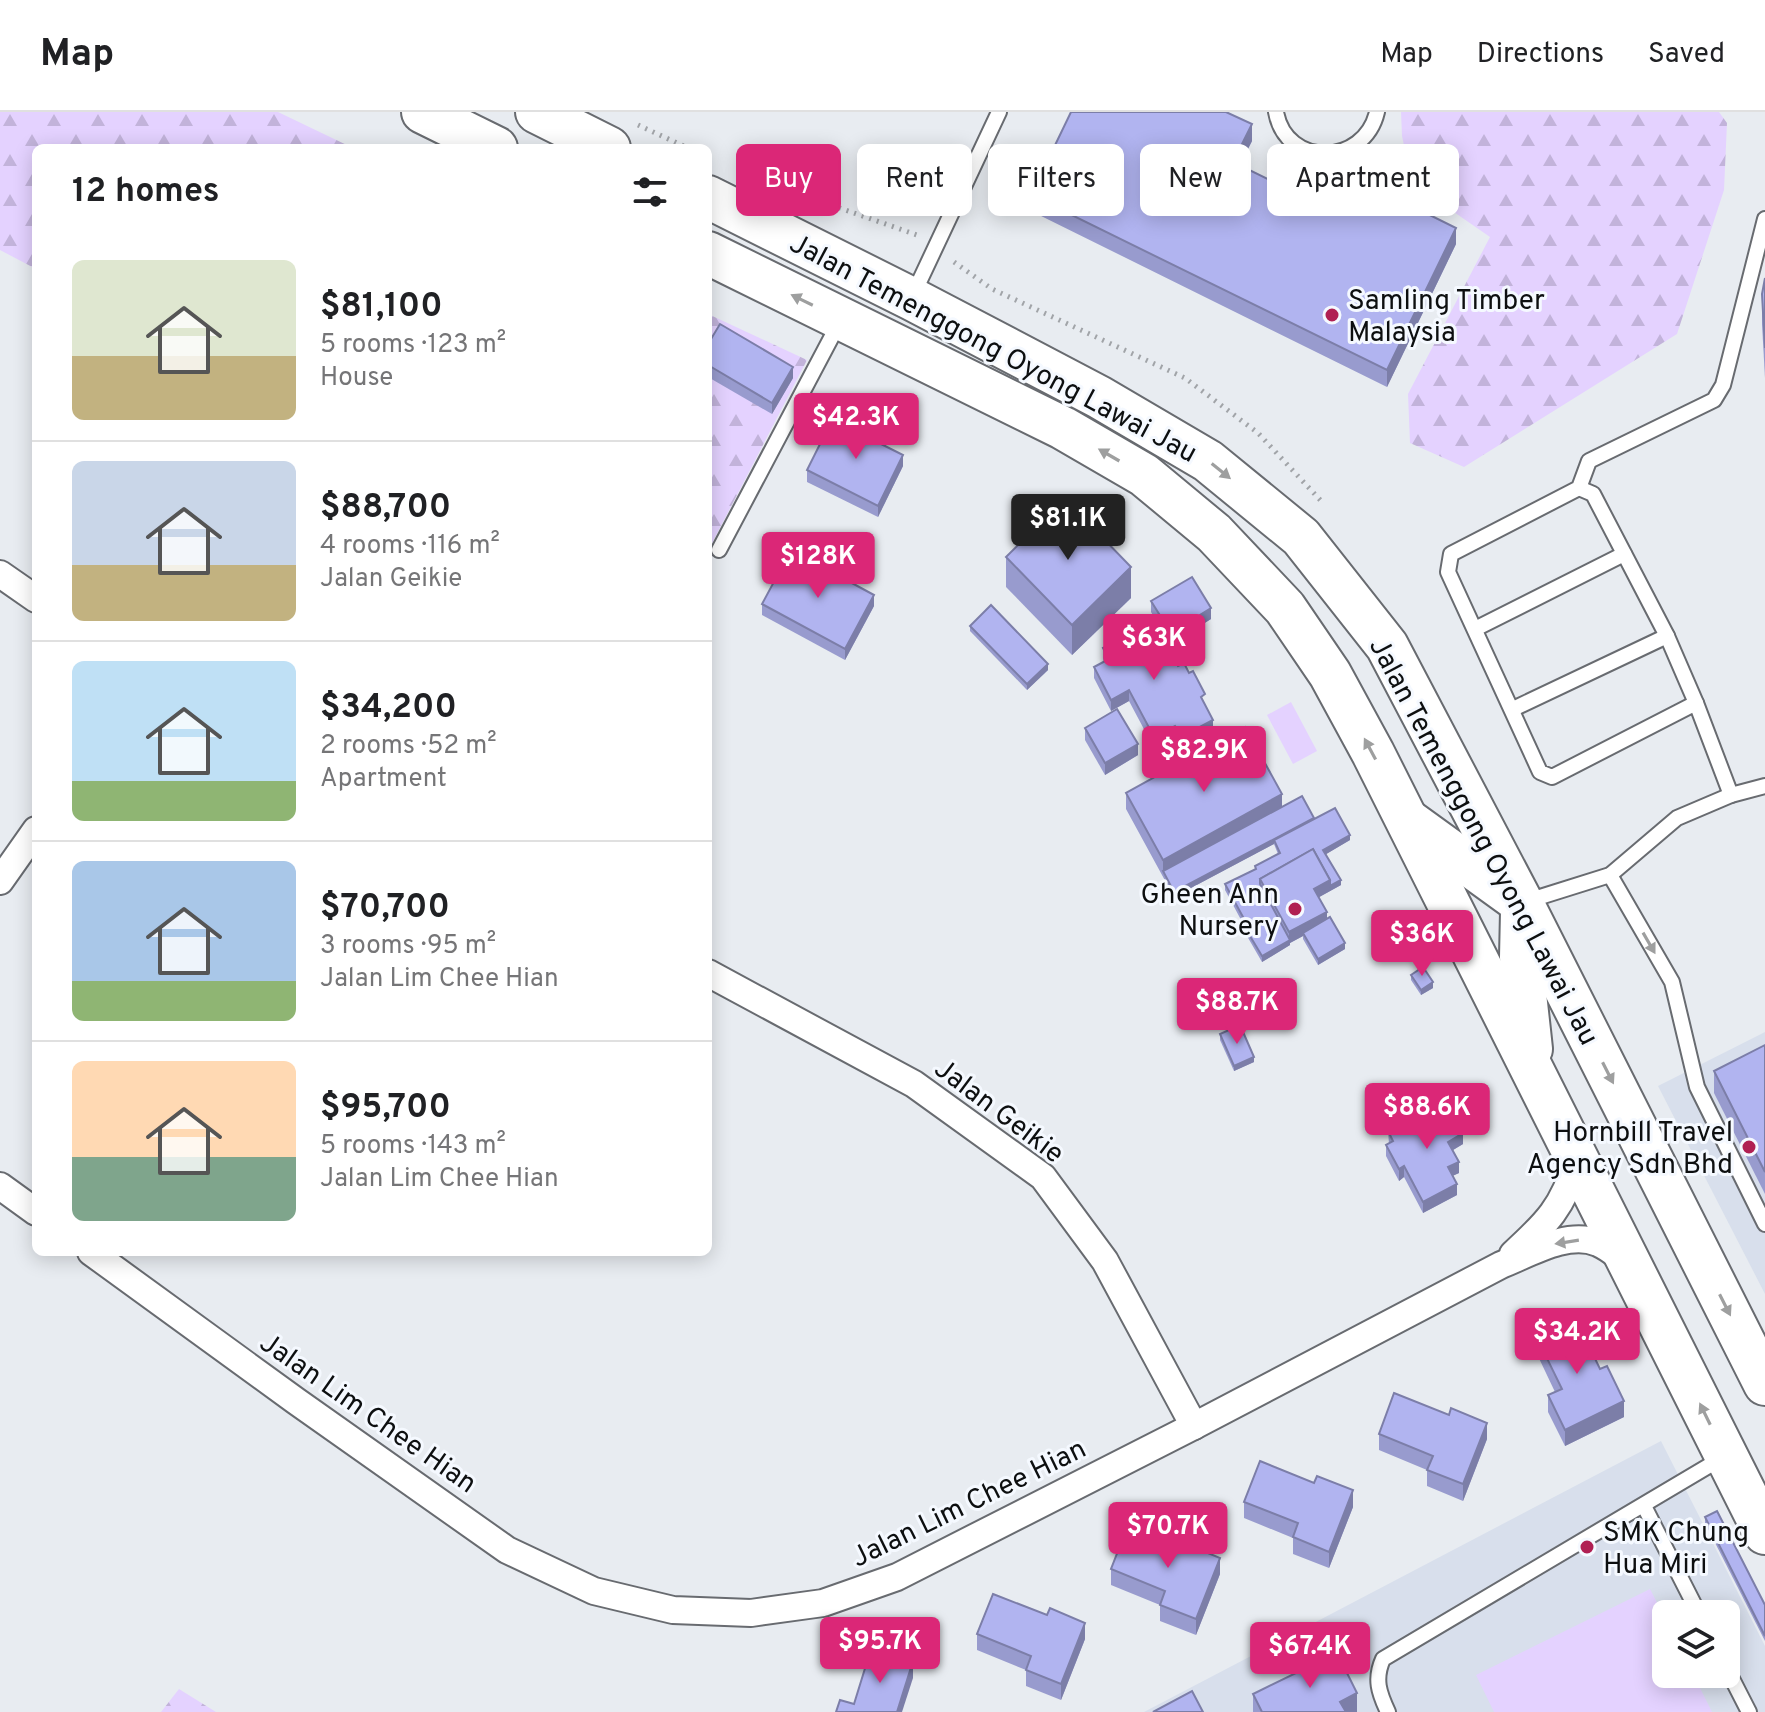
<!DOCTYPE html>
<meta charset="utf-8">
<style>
body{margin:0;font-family:Overpass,sans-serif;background:#f2f2f2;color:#202124;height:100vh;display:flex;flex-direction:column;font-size:30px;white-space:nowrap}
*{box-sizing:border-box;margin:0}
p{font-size:26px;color:#757577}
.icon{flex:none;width:44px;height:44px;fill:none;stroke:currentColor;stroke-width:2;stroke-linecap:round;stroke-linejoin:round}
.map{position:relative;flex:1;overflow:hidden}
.panel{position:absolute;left:32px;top:32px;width:680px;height:1112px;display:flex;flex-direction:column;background:#fff;border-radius:12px;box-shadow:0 4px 20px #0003}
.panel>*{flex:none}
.banner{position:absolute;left:736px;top:32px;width:760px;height:72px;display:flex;gap:16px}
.controls{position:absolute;left:1652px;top:1488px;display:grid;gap:16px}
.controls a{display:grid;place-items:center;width:88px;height:88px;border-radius:12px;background:#fff;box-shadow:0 4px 20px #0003;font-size:40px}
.price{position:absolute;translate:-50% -68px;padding:0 18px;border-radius:8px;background:#db2777;color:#fff;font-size:26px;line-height:52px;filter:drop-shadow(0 2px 4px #0008)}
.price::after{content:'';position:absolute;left:50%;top:48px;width:24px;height:18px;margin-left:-12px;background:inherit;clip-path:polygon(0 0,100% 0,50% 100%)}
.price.on{background:#222;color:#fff}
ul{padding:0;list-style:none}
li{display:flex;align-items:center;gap:24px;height:200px;padding:0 40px}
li+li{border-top:2px solid #e0e0e0}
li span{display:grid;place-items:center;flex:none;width:224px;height:160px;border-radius:12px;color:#555}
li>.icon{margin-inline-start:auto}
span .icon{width:96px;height:96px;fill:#fffc;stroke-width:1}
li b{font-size:34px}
h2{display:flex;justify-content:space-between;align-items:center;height:96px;padding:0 40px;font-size:34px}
.chip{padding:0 28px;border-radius:12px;background:#fff;box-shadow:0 4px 20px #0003;font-size:28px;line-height:72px}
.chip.on{background:#db2777;color:#fff}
header{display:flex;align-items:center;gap:48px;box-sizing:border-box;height:112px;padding:0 40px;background:#fff;border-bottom:2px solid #e0e0e0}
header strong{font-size:38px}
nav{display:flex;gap:44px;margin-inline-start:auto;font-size:28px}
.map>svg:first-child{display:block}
.built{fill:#d8dfec;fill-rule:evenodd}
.forest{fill:url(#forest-firs)}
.garden{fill:#e4d2ff}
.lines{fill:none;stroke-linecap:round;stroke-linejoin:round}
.lane-casing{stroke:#686b70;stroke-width:18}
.street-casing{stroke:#686b70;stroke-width:30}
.primary-casing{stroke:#686b70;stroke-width:46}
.path{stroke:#a1a4a8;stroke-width:5;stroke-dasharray:2 6;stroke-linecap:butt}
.lane{stroke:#fff;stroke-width:14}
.street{stroke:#fff;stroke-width:26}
.primary{stroke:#fff;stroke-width:42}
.wall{fill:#989bce}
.shaded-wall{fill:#7c7ea8}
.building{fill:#b1b4f0;stroke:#7c7ea8;stroke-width:2}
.oneway{fill:#9e9f9f}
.poi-dot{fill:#b02053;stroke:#f5f9ff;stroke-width:3}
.labels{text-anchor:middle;stroke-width:6;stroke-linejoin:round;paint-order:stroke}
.poi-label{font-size:28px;fill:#0d0f10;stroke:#f5f9ff;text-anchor:start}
.street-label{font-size:28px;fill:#0d0f10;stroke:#f5f9ff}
</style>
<header>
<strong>Map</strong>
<nav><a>Map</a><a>Directions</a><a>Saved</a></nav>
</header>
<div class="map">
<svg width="1765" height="1600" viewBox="0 0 1765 1600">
<defs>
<pattern id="forest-firs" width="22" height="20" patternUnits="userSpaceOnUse" patternTransform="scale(2)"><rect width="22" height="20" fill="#e4d2ff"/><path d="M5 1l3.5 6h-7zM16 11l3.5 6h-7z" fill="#c2b3da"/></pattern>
</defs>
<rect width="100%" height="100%" fill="#e8ecf1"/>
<g class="built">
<path d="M 1765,920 L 1765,1182 L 1658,974 Z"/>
<path d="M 1661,1329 L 1765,1534 L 1765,1600 L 1144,1600 ZM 1666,1502 L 1726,1502 L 1726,1562 L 1666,1562 Z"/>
</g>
<g class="forest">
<path d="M 0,0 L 278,0 L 353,36 L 36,36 L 36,157 L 0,138 Z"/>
<path d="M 1401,0 L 1719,0 L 1727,11 L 1724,78 L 1677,222 L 1464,355 L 1410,331 L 1408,282 L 1490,125 L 1412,71 L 1402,24 Z"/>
<path d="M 708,202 L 807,248 L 708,439 Z"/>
<path d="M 179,1577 L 216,1600 L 217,1600 L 161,1600 Z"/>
</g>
<g class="garden">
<path d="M 1291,590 L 1317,639 L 1293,652 L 1267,603 Z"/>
<path d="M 1650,1477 L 1666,1508 L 1666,1562 L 1693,1562 L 1712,1600 L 1494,1600 L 1476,1563 Z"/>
</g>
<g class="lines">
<defs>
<g id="lane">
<path d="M 1276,0 C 1286,56 1364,55 1377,0"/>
<path d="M 913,183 L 999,0"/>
<path d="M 1579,376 L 1593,382 L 1667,524 L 1696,591 L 1731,683"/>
<path d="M 719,438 L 839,211"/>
<path d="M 1475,517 L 1624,442"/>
<path d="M 1696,591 L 1552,665 L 1540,660 L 1448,460 L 1451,442 L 1579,376 L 1589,349 L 1714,288 L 1723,273 L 1765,107"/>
<path d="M 1513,597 L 1667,524"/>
<path d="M 1610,763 L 1672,870 L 1697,975 L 1765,1112"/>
<path d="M 1524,790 L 1610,763 L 1677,706 L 1731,683 L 1765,674"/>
<path d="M 1644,1394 L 1699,1502"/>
<path d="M 1726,1555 L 1749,1600"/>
<path d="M 1388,1600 C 1379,1581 1374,1567 1383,1547 L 1722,1346"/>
</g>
<g id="street">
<path d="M 0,462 L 36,487"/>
<path d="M 0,769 L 36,718"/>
<path d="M 708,861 L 914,972 L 1043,1065 L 1105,1149 L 1194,1314"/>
<path d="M 0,1074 L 36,1100"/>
<path d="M 91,1140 L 296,1289 L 507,1438 L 594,1479 L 673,1498 L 751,1501 L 823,1491 L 897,1465 L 1194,1314 L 1501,1153 C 1529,1142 1568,1118 1598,1131 C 1608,1135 1617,1143 1625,1149"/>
<path d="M 1513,1142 C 1547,1111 1563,1095 1577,1049"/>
</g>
<g id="primary">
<path d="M 423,0 L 496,36"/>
<path d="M 537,0 L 609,36"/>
<path d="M 708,85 L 912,187 L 1099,285 L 1208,349 L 1301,425 L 1387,534 L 1522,791 L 1765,1272"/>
<path d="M 708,141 L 1063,316 L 1144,363 L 1214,421 L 1285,496 L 1330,562 L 1373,641 L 1765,1421"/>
<path d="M 1410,710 L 1515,786"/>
<path d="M 1522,800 L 1521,845 L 1531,937"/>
</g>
</defs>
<use href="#lane" class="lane-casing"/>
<use href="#street" class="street-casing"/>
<use href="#primary" class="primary-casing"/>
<g class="path">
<path d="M 638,13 L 688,36"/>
<path d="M 771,72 L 917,123"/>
<path d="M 954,150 L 992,177 L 1185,266 L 1258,321 L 1323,391"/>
</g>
<use href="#lane" class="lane"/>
<use href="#street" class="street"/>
<use href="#primary" class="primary"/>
</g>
<g class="wall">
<path d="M 1252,29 L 1240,53 L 1290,78 L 1456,132 L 1387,275 L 1031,99 L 1031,83 Z"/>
<path d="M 1765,166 L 1765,266 L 1762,212 L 1762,182 Z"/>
<path d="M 708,232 L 793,266 L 772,302 L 708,265 Z"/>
<path d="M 846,320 L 886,334 L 903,354 L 878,405 L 807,370 L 807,358 Z"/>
<path d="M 1006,445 L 1131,486 L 1072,543 L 1006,475 Z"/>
<path d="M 1151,489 L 1211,507 L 1171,532 L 1151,500 Z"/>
<path d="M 762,492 L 874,494 L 845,548 L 762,503 Z"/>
<path d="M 970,514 L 1048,558 L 1027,578 L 970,519 Z"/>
<path d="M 1103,536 L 1178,554 L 1205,593 L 1213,619 L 1181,636 L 1175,625 L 1154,636 L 1129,589 L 1111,599 L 1094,566 L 1094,555 L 1104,550 L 1103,547 Z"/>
<path d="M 1085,616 L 1138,643 L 1105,663 L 1085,628 Z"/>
<path d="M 1126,681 L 1282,695 L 1314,708 L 1350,728 L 1326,742 L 1341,773 L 1319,785 L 1327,807 L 1345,837 L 1318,853 L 1303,827 L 1303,824 L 1290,831 L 1290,833 L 1262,850 L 1247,824 L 1247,819 L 1225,778 L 1225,772 L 1255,758 L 1255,754 L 1278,742 L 1274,732 L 1174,785 L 1126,697 Z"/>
<path d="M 1411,863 L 1433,876 L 1421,883 L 1411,868 Z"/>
<path d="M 1220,922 L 1254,950 L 1234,959 L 1220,928 Z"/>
<path d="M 1765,933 L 1765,1082 L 1714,981 L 1714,959 Z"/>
<path d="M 1432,1004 L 1463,1032 L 1453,1038 L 1459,1061 L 1452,1064 L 1457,1083 L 1423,1101 L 1404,1065 L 1399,1069 L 1386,1044 L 1386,1033 L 1389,1032 L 1388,1019 Z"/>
<path d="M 1536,1224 L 1624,1305 L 1565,1334 L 1548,1300 L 1548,1283 L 1555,1280 L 1536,1240 Z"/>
<path d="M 1379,1322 L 1487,1327 L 1463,1389 L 1427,1374 L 1427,1358 L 1379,1338 Z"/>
<path d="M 1244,1390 L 1353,1395 L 1329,1456 L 1293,1442 L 1293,1426 L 1244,1406 Z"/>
<path d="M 1705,1405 L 1765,1493 L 1765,1529 L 1705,1411 Z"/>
<path d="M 1111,1457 L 1220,1462 L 1196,1523 L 1160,1509 L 1160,1493 L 1111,1473 Z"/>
<path d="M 977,1522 L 1085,1527 L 1061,1588 L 1026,1574 L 1026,1558 L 977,1538 Z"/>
<path d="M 1253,1582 L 1357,1600 L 1253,1600 Z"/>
</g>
<g class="shaded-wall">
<path d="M 1252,12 L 1252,29 L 1233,66 L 1233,50 Z"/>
<path d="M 1456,116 L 1456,132 L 1387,275 L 1387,258 Z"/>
<path d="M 793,255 L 793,266 L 772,302 L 772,291 Z"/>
<path d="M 886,322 L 886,333 L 881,343 L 881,332 Z"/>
<path d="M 903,343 L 903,354 L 878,405 L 878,394 Z"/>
<path d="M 1131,455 L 1131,486 L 1072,543 L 1072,513 Z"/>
<path d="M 874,483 L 874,494 L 845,548 L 845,537 Z"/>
<path d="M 1211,496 L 1211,507 L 1171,532 L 1171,521 Z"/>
<path d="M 1048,552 L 1048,558 L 1027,578 L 1027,572 Z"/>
<path d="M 1129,578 L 1129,589 L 1111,599 L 1111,588 Z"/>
<path d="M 1213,608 L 1213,619 L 1181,636 L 1181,625 Z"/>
<path d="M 1175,614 L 1175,625 L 1154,636 L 1154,625 Z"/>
<path d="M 1138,632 L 1138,643 L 1105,663 L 1105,651 Z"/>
<path d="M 1282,682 L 1282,699 L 1163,759 L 1163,764 L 1163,748 Z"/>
<path d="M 1314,706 L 1314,711 L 1274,728 L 1274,732 L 1174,785 L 1174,780 Z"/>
<path d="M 1350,723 L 1350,728 L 1323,744 L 1323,738 Z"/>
<path d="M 1330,768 L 1341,768 L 1341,773 L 1314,788 L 1314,777 Z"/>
<path d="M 1327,800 L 1327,811 L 1303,821 L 1303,824 L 1290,831 L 1290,833 L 1262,850 L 1262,844 L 1289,828 L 1289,820 Z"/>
<path d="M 1345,831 L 1345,837 L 1318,853 L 1318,847 Z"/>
<path d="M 1433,870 L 1433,876 L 1421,883 L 1421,878 Z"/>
<path d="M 1254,945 L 1254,950 L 1234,959 L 1234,954 Z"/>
<path d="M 1463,1021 L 1463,1032 L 1448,1041 L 1448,1030 Z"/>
<path d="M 1459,1050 L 1459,1061 L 1448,1066 L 1448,1055 Z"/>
<path d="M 1404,1054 L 1404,1065 L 1399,1069 L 1399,1057 Z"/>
<path d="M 1457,1072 L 1457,1083 L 1423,1101 L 1423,1090 Z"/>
<path d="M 1624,1289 L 1624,1305 L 1565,1334 L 1565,1318 Z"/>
<path d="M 1487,1311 L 1487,1327 L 1463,1389 L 1463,1372 Z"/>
<path d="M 1353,1378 L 1353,1395 L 1329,1456 L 1329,1440 Z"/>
<path d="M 1220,1446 L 1220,1462 L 1196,1523 L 1196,1507 Z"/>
<path d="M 1085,1511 L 1085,1527 L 1061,1588 L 1061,1572 Z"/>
<path d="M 913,1549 L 913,1566 L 902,1600 L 897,1600 Z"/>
<path d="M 1357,1581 L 1357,1600 L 1340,1600 L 1340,1590 Z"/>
</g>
<g class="building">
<path d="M 1071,0 L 1226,0 L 1252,12 L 1233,50 L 1290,78 L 1307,42 L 1456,116 L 1387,258 L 1031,83 Z"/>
<path d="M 1765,166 L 1765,236 L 1762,182 Z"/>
<path d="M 720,212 L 793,255 L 772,291 L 708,253 L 708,232 Z"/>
<path d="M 853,306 L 886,322 L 881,332 L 903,343 L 878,394 L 807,358 L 830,312 L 846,320 Z"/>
<path d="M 1065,387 L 1131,455 L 1072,513 L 1006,445 Z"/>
<path d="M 791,438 L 874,483 L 845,537 L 762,492 Z"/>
<path d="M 1192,465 L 1211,496 L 1171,521 L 1151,489 Z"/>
<path d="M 991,493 L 1048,552 L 1027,572 L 970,514 Z"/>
<path d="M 1154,509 L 1178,554 L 1184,551 L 1189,561 L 1193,559 L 1205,582 L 1201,585 L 1213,608 L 1181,625 L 1175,614 L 1154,625 L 1129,578 L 1111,588 L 1094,555 L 1109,547 L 1103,536 Z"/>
<path d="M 1117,597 L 1138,632 L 1105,651 L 1085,616 Z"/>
<path d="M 1245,615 L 1282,682 L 1163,748 L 1126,681 Z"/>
<path d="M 1302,684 L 1314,706 L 1174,780 L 1163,759 Z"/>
<path d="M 1335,696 L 1350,723 L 1323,738 L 1341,768 L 1330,774 L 1330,768 L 1313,737 L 1260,767 L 1260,772 L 1290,828 L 1262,844 L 1247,819 L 1256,814 L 1249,816 L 1225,772 L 1256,757 L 1255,754 L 1280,741 L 1274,728 Z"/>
<path d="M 1313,737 L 1330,768 L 1314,777 L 1327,800 L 1289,820 L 1260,767 Z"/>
<path d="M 1330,805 L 1345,831 L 1318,847 L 1303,821 Z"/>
<path d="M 1423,855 L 1433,870 L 1421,878 L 1411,863 Z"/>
<path d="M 1240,913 L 1254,945 L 1234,954 L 1220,922 Z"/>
<path d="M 1765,933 L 1765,1060 L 1714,959 Z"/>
<path d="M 1449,995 L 1463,1021 L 1448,1030 L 1459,1050 L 1448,1055 L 1457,1072 L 1423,1090 L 1404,1054 L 1399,1057 L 1386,1033 L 1393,1029 L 1388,1019 L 1429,997 L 1432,1004 Z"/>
<path d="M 1575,1205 L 1600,1257 L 1607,1254 L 1624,1289 L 1565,1318 L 1548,1283 L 1562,1277 L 1536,1224 Z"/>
<path d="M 1394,1281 L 1449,1303 L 1451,1296 L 1487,1311 L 1463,1372 L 1427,1358 L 1433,1344 L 1379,1322 Z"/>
<path d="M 1260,1349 L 1314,1371 L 1317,1364 L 1353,1378 L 1329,1440 L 1293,1425 L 1298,1411 L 1244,1390 Z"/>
<path d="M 1717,1399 L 1765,1493 L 1765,1524 L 1705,1405 Z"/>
<path d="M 1127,1416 L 1181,1438 L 1184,1431 L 1220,1446 L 1196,1507 L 1160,1493 L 1165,1479 L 1111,1457 Z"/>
<path d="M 993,1482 L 1047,1503 L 1050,1496 L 1085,1511 L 1061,1572 L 1026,1558 L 1031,1544 L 977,1522 Z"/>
<path d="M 871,1537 L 913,1549 L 897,1600 L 836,1600 L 840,1588 L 854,1592 Z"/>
<path d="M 1337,1541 L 1357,1581 L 1340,1590 L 1346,1600 L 1262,1600 L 1253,1582 Z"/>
<path d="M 1192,1579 L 1203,1600 L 1153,1600 Z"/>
</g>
<defs><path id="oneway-solid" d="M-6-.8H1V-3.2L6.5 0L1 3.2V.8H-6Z" transform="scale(2)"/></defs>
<g class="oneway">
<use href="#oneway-solid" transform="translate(802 188) rotate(-154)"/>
<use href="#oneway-solid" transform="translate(1109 343) rotate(-150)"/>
<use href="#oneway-solid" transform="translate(1221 359) rotate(39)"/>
<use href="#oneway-solid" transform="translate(1370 637) rotate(-118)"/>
<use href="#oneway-solid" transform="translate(1649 831) rotate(60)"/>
<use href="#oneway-solid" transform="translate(1608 961) rotate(63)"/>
<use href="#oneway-solid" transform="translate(1567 1130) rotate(171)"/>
<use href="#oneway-solid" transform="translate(1725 1193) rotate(63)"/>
<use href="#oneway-solid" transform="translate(1705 1302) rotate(-116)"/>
</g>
<g class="poi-dot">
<circle cx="1332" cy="203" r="8"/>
<circle cx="1295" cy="797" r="8"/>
<circle cx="1749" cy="1035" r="8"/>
<circle cx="1587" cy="1435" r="8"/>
</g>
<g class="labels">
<g class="poi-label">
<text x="1348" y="197">Samling Timber<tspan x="1348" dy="32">Malaysia</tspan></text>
<text x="1279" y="791" text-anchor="end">Gheen Ann<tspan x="1279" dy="32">Nursery</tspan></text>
<text x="1733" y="1029" text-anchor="end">Hornbill Travel<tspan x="1733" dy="32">Agency Sdn Bhd</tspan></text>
<text x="1603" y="1429">SMK Chung<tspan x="1603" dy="32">Hua Miri</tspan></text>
</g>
<g class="street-label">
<text transform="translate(994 235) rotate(28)" y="10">Jalan Temenggong Oyong Lawai Jau</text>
<text transform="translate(1485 729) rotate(62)" y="10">Jalan Temenggong Oyong Lawai Jau</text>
<text transform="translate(1000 998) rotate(37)" y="10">Jalan Geikie</text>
<text transform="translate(369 1300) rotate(35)" y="10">Jalan Lim Chee Hian</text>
<text transform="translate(968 1390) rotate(-26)" y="10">Jalan Lim Chee Hian</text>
</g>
</g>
</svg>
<div class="controls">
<a><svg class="icon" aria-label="layers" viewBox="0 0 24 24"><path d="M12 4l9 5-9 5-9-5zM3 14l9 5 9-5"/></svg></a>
</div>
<b class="price" style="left:856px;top:349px">$42.3K</b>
<b class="price on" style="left:1068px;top:450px">$81.1K</b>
<b class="price" style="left:818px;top:488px">$128K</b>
<b class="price" style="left:1154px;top:570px">$63K</b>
<b class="price" style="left:1204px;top:682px">$82.9K</b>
<b class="price" style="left:1422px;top:866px">$36K</b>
<b class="price" style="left:1237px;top:934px">$88.7K</b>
<b class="price" style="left:1427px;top:1039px">$88.6K</b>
<b class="price" style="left:1577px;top:1264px">$34.2K</b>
<b class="price" style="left:1168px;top:1458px">$70.7K</b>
<b class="price" style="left:880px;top:1573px">$95.7K</b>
<b class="price" style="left:1310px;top:1578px">$67.4K</b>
<div class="banner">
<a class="chip on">Buy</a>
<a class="chip">Rent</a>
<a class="chip">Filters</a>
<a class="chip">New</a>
<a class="chip">Apartment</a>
</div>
<section class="panel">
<h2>12 homes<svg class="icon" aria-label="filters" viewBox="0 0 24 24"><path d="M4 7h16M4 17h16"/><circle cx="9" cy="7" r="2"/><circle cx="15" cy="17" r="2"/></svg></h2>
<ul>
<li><span style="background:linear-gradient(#dfe7d0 60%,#c2b280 0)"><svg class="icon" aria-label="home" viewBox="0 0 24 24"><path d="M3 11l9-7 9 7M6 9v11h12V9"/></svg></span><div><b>$81,100</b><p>5 rooms · 123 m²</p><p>House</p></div></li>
<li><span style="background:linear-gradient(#c9d6e8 65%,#c2b280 0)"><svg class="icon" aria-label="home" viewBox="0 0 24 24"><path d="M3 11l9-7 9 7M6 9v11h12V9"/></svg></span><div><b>$88,700</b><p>4 rooms · 116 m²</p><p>Jalan Geikie</p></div></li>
<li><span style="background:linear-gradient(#bfe0f5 75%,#8fb573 0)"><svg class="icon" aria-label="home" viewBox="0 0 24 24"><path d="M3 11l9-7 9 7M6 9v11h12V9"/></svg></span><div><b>$34,200</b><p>2 rooms · 52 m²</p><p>Apartment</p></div></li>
<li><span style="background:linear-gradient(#a9c7e8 75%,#8fb573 0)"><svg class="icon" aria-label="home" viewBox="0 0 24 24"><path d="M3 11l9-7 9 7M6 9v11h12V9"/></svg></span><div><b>$70,700</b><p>3 rooms · 95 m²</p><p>Jalan Lim Chee Hian</p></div></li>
<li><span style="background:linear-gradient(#ffd9b3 60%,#7fa58c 0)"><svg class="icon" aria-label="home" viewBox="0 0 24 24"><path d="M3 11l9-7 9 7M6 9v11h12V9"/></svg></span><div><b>$95,700</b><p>5 rooms · 143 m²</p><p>Jalan Lim Chee Hian</p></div></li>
</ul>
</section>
</div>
